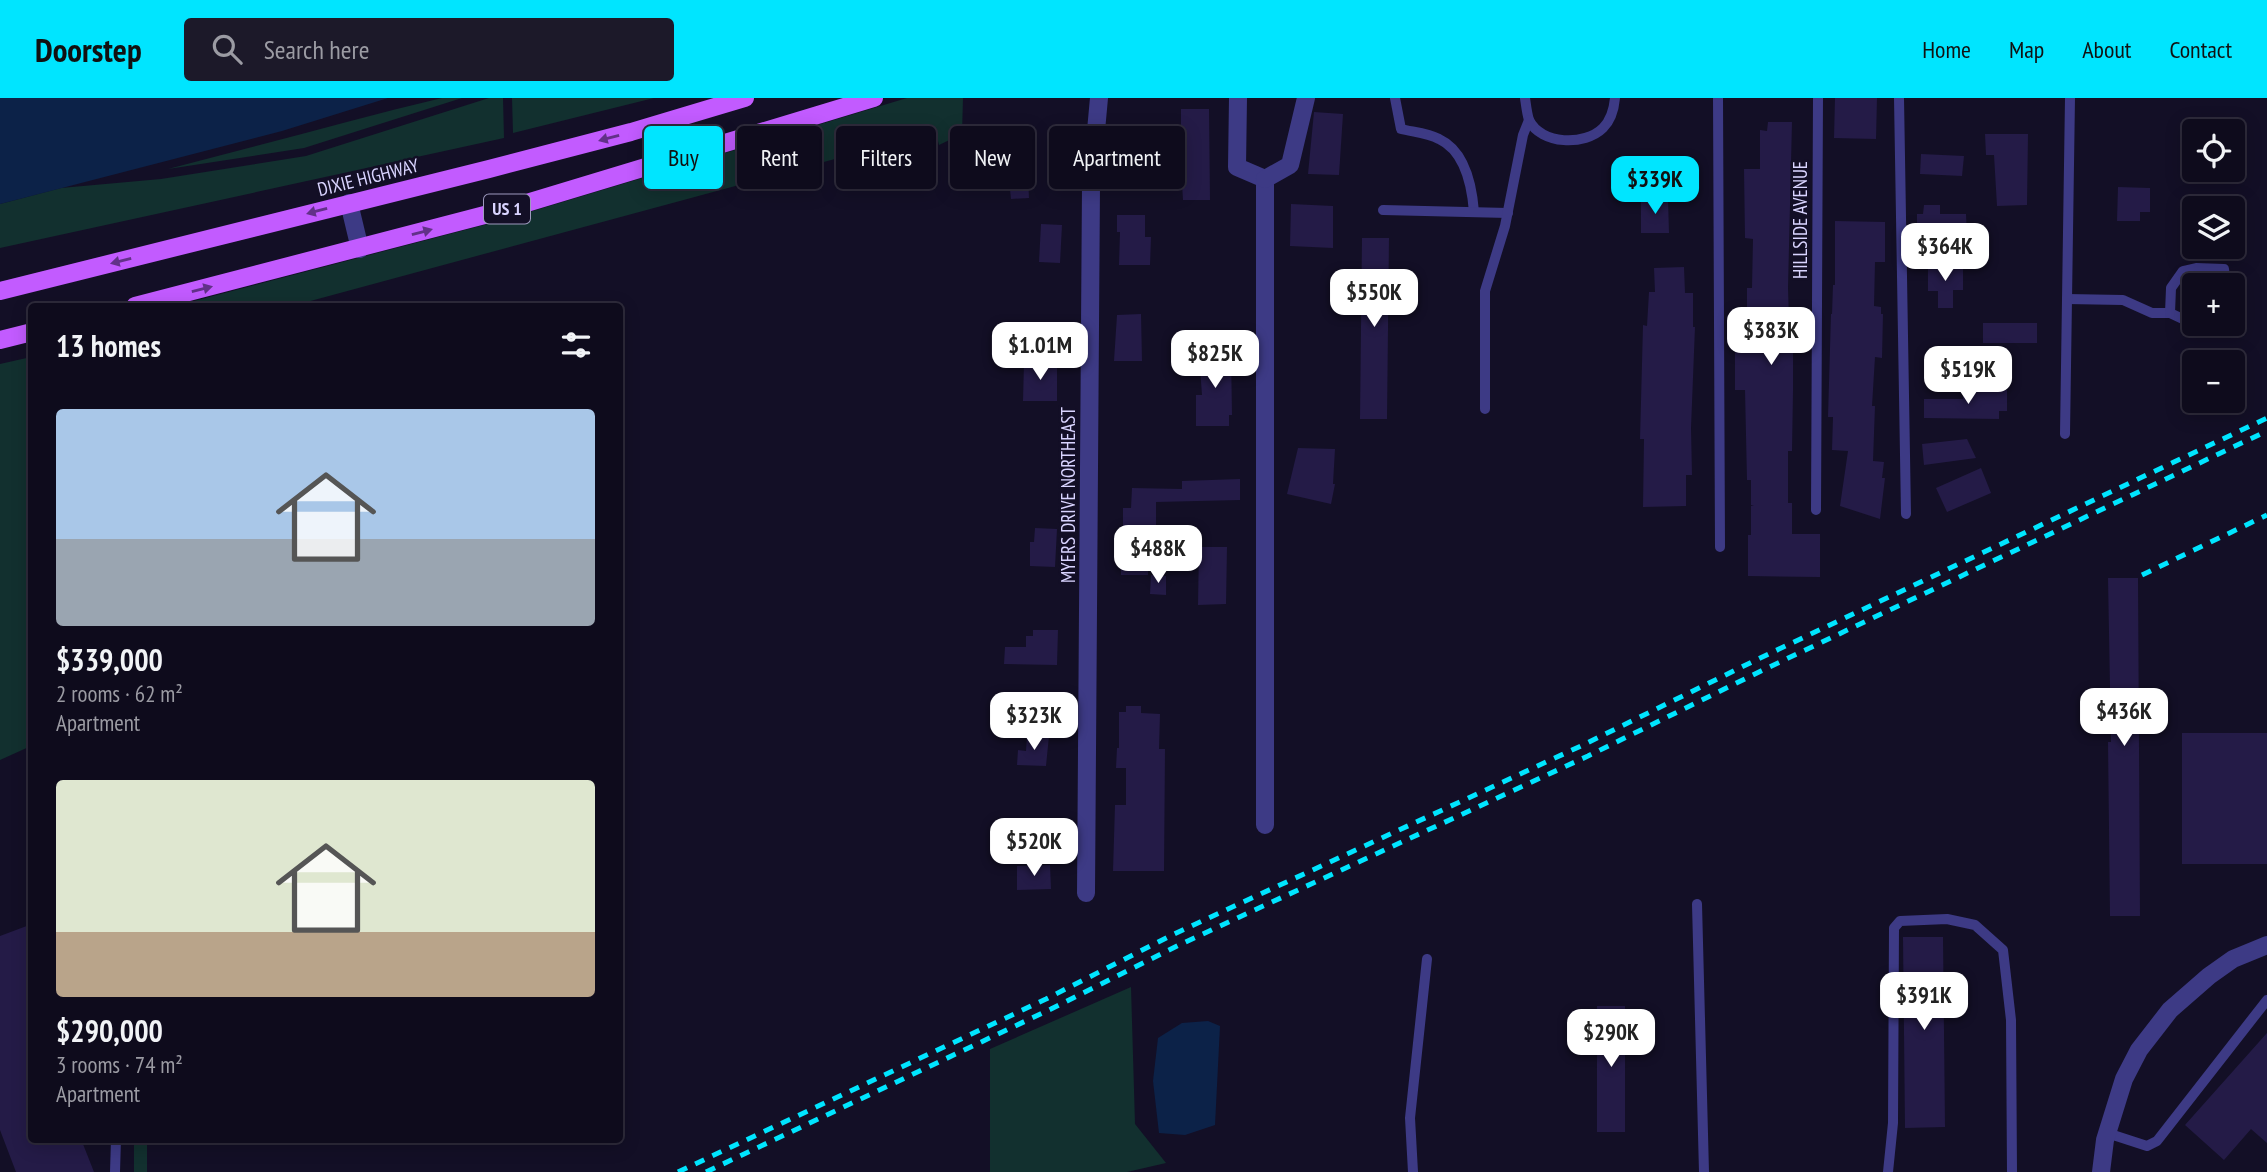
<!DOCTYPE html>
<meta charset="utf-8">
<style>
body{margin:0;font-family:"PT Sans Narrow",sans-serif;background:#1c1929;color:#f1f3f6;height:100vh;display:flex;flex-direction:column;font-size:26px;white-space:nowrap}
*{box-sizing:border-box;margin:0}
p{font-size:23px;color:#9b9ba3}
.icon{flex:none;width:38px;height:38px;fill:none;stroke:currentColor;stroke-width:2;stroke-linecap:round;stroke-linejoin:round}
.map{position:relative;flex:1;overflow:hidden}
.details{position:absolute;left:28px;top:205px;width:595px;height:840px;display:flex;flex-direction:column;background:#0e0b1c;border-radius:7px;box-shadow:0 4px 18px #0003,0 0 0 2px #2e2b3b}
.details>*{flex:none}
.hud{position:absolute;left:644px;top:28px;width:665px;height:63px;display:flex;gap:14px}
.tools{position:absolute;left:2182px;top:21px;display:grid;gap:14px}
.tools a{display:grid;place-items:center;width:63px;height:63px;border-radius:7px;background:#0e0b1c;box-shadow:0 4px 18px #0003,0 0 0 2px #2e2b3b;font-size:35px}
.price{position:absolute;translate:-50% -60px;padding:0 16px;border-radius:14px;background:#fff;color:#222;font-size:23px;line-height:46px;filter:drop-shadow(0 2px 4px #0008)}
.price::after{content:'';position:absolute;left:50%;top:42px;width:21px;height:16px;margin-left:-10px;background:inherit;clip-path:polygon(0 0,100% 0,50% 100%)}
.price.selected{background:#00e5ff;color:#111}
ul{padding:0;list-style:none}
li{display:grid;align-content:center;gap:14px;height:371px;padding:0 28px}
li span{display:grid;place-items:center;height:217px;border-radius:7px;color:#555}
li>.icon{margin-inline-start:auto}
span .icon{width:126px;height:126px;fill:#fffc;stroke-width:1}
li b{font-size:30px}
h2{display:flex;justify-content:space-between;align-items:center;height:84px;padding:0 28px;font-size:30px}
.chip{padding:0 24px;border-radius:7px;background:#0e0b1c;box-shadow:0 4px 18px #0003,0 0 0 2px #2e2b3b;font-size:24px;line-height:63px}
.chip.selected{background:#00e5ff;color:#111}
header{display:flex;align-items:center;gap:42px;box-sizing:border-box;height:98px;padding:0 35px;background:#00e5ff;color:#111}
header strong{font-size:33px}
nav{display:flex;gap:38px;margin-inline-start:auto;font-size:24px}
.search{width:490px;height:63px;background:#1c1929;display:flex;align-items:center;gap:18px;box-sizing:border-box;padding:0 24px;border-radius:7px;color:#9b9ba3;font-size:26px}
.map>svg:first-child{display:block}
.green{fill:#12302f}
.water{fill:#0c2248}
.building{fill:#241b47}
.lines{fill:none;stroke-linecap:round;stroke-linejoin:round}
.service{stroke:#3d3a85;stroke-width:10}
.minor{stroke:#3d3a85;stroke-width:18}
.primary{stroke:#c25bff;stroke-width:18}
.rail{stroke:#00e5ff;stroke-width:5;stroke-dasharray:10 9;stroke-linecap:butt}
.oneway{fill:#623188}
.labels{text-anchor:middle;stroke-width:5;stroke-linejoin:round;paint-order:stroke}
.shield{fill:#130f26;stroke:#9e99be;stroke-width:2}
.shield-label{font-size:18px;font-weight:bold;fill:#d9d4ff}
.street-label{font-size:19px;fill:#d9d4ff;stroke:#130f26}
</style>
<header>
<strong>Doorstep</strong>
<div class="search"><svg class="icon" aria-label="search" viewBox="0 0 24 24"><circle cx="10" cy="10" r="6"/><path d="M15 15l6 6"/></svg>Search here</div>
<nav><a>Home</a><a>Map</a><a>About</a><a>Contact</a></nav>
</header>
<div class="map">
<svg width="2267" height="1074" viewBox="0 0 2267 1074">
<rect width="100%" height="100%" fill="#130f26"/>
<g class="green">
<path d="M 442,0 L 462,0 L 304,50 L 168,71 C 259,48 350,22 442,0 Z"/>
<path d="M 489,0 L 503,0 L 504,40 L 0,150 L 0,106 L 61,90 L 161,81 L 306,58 Z"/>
<path d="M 512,0 L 654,0 L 513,35 Z"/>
<path d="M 907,0 L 963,0 L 962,36 L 939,47 L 937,39 L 927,36 L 292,208 L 175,208 L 503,122 Z"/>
<path d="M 31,259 L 31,648 L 0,662 L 0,266 Z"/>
<path d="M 1131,889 L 1135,1026 L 1166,1065 L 1127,1074 L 990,1074 L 990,951 Z"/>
<rect x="134" y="1041" width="13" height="33"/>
</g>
<g class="water">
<path d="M 0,0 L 388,0 L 282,33 L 0,106 Z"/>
<path d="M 1208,923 L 1220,928 L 1215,1027 L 1185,1037 L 1159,1035 L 1153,983 L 1158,940 L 1182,925 Z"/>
</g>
<g class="building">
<path d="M 1835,0 L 1877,0 L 1876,41 L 1834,40 Z"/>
<path d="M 1181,11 L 1209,11 L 1210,102 L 1183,102 L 1179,37 L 1181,37 Z"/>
<path d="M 1314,14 L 1343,16 L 1339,77 L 1308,76 Z"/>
<path d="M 1768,24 L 1792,24 L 1788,190 L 1789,221 L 1793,221 L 1793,293 L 1792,353 L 1788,353 L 1788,405 L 1792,405 L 1792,436 L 1820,436 L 1820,479 L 1748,478 L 1748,437 L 1751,437 L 1751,408 L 1754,407 L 1751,407 L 1751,382 L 1747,382 L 1745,292 L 1735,292 L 1735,251 L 1743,251 L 1744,219 L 1747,219 L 1747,190 L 1752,190 L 1753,141 L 1745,140 L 1744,71 L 1760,71 L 1760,32 L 1767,33 Z"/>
<path d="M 1985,36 L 2028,36 L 2027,107 L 1997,108 L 1994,57 L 1986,57 Z"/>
<path d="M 1921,56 L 1964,58 L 1962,78 L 1920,76 Z"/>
<path d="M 1028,80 L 1029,100 L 1011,101 L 1009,81 Z"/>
<path d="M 2118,89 L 2150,90 L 2150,114 L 2140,114 L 2140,123 L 2117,123 Z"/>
<path d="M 1641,101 L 1668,101 L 1669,135 L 1641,135 Z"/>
<path d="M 1291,106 L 1333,108 L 1333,150 L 1290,148 Z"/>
<path d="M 1924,107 L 1940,107 L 1940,116 L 1966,116 L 1967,137 L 1917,137 L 1917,116 L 1923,116 Z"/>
<path d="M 1117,117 L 1145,117 L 1145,139 L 1151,139 L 1150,167 L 1119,167 L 1120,134 L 1117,134 Z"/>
<path d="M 1835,123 L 1885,124 L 1885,164 L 1875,164 L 1874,208 L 1881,209 L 1881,216 L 1883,216 L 1882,260 L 1875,259 L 1872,308 L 1875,308 L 1873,363 L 1884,364 L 1882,380 L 1885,380 L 1880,421 L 1840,408 L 1848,353 L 1832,352 L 1833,319 L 1828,319 L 1831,216 L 1832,216 L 1833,187 L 1835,187 Z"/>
<path d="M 1041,126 L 1062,127 L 1060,165 L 1039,164 Z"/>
<path d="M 1362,140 L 1389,140 L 1387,321 L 1360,321 Z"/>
<path d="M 1963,168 L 1963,192 L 1953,192 L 1953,210 L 1938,210 L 1938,193 L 1928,193 L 1928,169 Z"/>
<path d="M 1684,169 L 1685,195 L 1693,195 L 1693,229 L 1695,229 L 1691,330 L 1692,377 L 1686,377 L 1686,408 L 1643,409 L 1644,341 L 1640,341 L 1643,227 L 1647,228 L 1649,194 L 1655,194 L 1654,170 Z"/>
<path d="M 1141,216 L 1142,263 L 1114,263 L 1117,217 Z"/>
<rect x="1983" y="225" width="54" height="20"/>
<path d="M 1231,254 L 1232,317 L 1229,317 L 1229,328 L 1196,328 L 1196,297 L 1202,297 L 1199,256 Z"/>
<path d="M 1024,265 L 1057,265 L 1057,303 L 1023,303 Z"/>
<path d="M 2007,292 L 2007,313 L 1999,313 L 1999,321 L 1924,320 L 1924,301 L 1963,301 L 1963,293 Z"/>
<path d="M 1967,341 L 1976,360 L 1924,367 L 1922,346 Z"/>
<path d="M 1298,350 L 1335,351 L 1333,386 L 1335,386 L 1331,406 L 1287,396 Z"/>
<path d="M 1981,370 L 1991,395 L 1947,414 L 1936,390 Z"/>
<path d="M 1240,381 L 1240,402 L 1156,404 L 1156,440 L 1136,440 L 1136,431 L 1123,431 L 1123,410 L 1131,410 L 1132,390 L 1182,391 L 1182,383 Z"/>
<path d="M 1035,430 L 1057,431 L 1055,469 L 1030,468 L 1030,444 L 1034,444 Z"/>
<path d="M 1199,449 L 1227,449 L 1226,506 L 1198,507 Z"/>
<rect x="1121" y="461" width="27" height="16"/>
<path d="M 1151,477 L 1166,478 L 1166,497 L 1150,496 Z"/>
<path d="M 2108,480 L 2138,480 L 2140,818 L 2110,818 L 2108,644 L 2111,644 Z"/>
<path d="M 1033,532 L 1058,532 L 1057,567 L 1004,566 L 1005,549 L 1026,549 L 1026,538 L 1033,538 Z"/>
<path d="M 1126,608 L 1141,608 L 1141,615 L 1160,616 L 1159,651 L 1165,651 L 1164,773 L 1113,773 L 1115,707 L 1126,707 L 1126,670 L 1116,670 L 1117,650 L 1119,650 L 1119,614 L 1126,614 Z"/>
<rect x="2182" y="635" width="85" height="131"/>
<path d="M 1027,637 L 1049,638 L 1046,668 L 1017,667 L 1018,652 L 1026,653 Z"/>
<path d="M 1050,767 L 1051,791 L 1017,792 L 1017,768 Z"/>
<path d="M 32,826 L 32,1041 L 81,1041 L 94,1074 L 16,1074 L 0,1032 L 0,838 Z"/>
<path d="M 1903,839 L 1943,839 L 1945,1029 L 1905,1030 Z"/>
<rect x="1597" y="908" width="28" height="126"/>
<path d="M 2267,935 L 2267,1045 L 2251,1031 L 2224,1062 L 2185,1027 Z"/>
</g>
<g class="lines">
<g class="service">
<path d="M 1395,0 L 1401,31 C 1413,34 1428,35 1439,41 C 1465,53 1472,88 1474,114"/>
<path d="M 1525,0 C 1526,7 1527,16 1529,22 C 1541,47 1585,48 1603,30 C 1611,22 1614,11 1615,0"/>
<path d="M 1718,0 L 1720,449"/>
<path d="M 1899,0 L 1906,416"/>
<path d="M 1383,112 L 1508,115"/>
<path d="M 2067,201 L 2123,202 L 2152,215 L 2170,215 L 2204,231 L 2220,228 L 2222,226"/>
<path d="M 2170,215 L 2171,190 L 2183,173 L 2196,170 L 2224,171 L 2226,187"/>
<path d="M 1485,311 L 1485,193 L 1505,128 L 1523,37 L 1529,22"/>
<path d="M 2065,336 L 2070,0"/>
<path d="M 1816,412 L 1818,0"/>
<path d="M 1697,806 L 1704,1074"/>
<path d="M 2107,1035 L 2147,1048 L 2157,1043 L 2267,902"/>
<path d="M 115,1074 L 116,1041"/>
<path d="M 1413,1074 L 1410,1020 L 1427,861"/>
<path d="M 1888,1074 L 1893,1025 L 1894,830 L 1900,823 L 1947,821 L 1975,827 L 2003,852 L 2011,922 L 2012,1074"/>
</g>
<g class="minor">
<path d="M 1238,0 L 1237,69 L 1265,81 L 1265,727"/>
<path d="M 1265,81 L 1290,67 L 1306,0"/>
<path d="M 349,105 L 360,151"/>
<path d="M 1086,795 L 1091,87 L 1099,0"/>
<path d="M 2101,1074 L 2105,1042 L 2124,981 L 2139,952 L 2170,912 L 2209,878 L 2233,861 L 2267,847"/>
</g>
<g class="primary">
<path d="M 0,193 L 489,71 L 631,34 L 745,0"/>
<path d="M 135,208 L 500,113 L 874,0"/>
<path d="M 0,242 L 32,234"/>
</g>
<g class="rail">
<path d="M 2142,477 L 2267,417"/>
<path d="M 678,1074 L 1046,901 L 1174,836 L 1583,647 L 1756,562 L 2267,320"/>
<path d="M 706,1074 L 1051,911 L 1179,847 L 1588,658 L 1761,573 L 2267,333"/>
</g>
</g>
<defs><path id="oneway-solid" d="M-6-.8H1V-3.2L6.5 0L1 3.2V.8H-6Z" transform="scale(1.75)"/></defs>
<g class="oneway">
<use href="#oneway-solid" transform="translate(609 40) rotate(165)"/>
<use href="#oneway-solid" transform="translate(317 113) rotate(165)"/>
<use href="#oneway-solid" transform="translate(422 134) rotate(-15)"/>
<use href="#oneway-solid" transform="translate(121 163) rotate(166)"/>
<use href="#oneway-solid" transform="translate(202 191) rotate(-14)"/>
</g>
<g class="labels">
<rect class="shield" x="484" y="96.5" width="46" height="29" rx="5"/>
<g class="shield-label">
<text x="507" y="117">US 1</text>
</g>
<g class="street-label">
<text transform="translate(368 79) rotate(-14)" y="7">DIXIE HIGHWAY</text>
<text transform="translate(1800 122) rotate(-90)" y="7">HILLSIDE AVENUE</text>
<text transform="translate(1068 397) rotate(-90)" y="7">MYERS DRIVE NORTHEAST</text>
</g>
</g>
</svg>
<div class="tools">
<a><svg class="icon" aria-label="locate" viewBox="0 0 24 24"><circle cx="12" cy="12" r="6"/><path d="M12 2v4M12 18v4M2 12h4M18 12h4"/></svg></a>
<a><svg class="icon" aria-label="layers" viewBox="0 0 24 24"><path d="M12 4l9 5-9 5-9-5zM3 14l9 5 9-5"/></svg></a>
<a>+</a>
<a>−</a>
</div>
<b class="price selected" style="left:1655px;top:118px">$339K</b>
<b class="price" style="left:1945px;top:185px">$364K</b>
<b class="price" style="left:1374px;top:231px">$550K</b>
<b class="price" style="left:1771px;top:269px">$383K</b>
<b class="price" style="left:1040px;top:284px">$1.01M</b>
<b class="price" style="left:1215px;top:292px">$825K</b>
<b class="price" style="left:1968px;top:308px">$519K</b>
<b class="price" style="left:1158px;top:487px">$488K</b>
<b class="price" style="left:2124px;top:650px">$436K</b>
<b class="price" style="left:1034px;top:654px">$323K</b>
<b class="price" style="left:1034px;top:780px">$520K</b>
<b class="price" style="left:1924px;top:934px">$391K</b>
<b class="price" style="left:1611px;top:971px">$290K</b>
<div class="hud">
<a class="chip selected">Buy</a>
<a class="chip">Rent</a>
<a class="chip">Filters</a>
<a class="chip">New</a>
<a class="chip">Apartment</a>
</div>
<section class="details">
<h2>13 homes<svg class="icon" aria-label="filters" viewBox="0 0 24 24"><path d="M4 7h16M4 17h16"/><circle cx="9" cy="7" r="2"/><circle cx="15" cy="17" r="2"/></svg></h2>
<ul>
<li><span style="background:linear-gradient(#a9c7e8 60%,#9aa5b1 0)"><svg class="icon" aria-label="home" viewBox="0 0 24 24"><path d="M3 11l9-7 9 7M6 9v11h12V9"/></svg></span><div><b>$339,000</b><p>2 rooms · 62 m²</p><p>Apartment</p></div></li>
<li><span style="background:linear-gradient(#dfe7d0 70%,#b9a48a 0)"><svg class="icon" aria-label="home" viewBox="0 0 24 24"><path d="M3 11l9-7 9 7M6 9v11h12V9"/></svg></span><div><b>$290,000</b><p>3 rooms · 74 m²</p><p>Apartment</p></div></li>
</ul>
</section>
</div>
